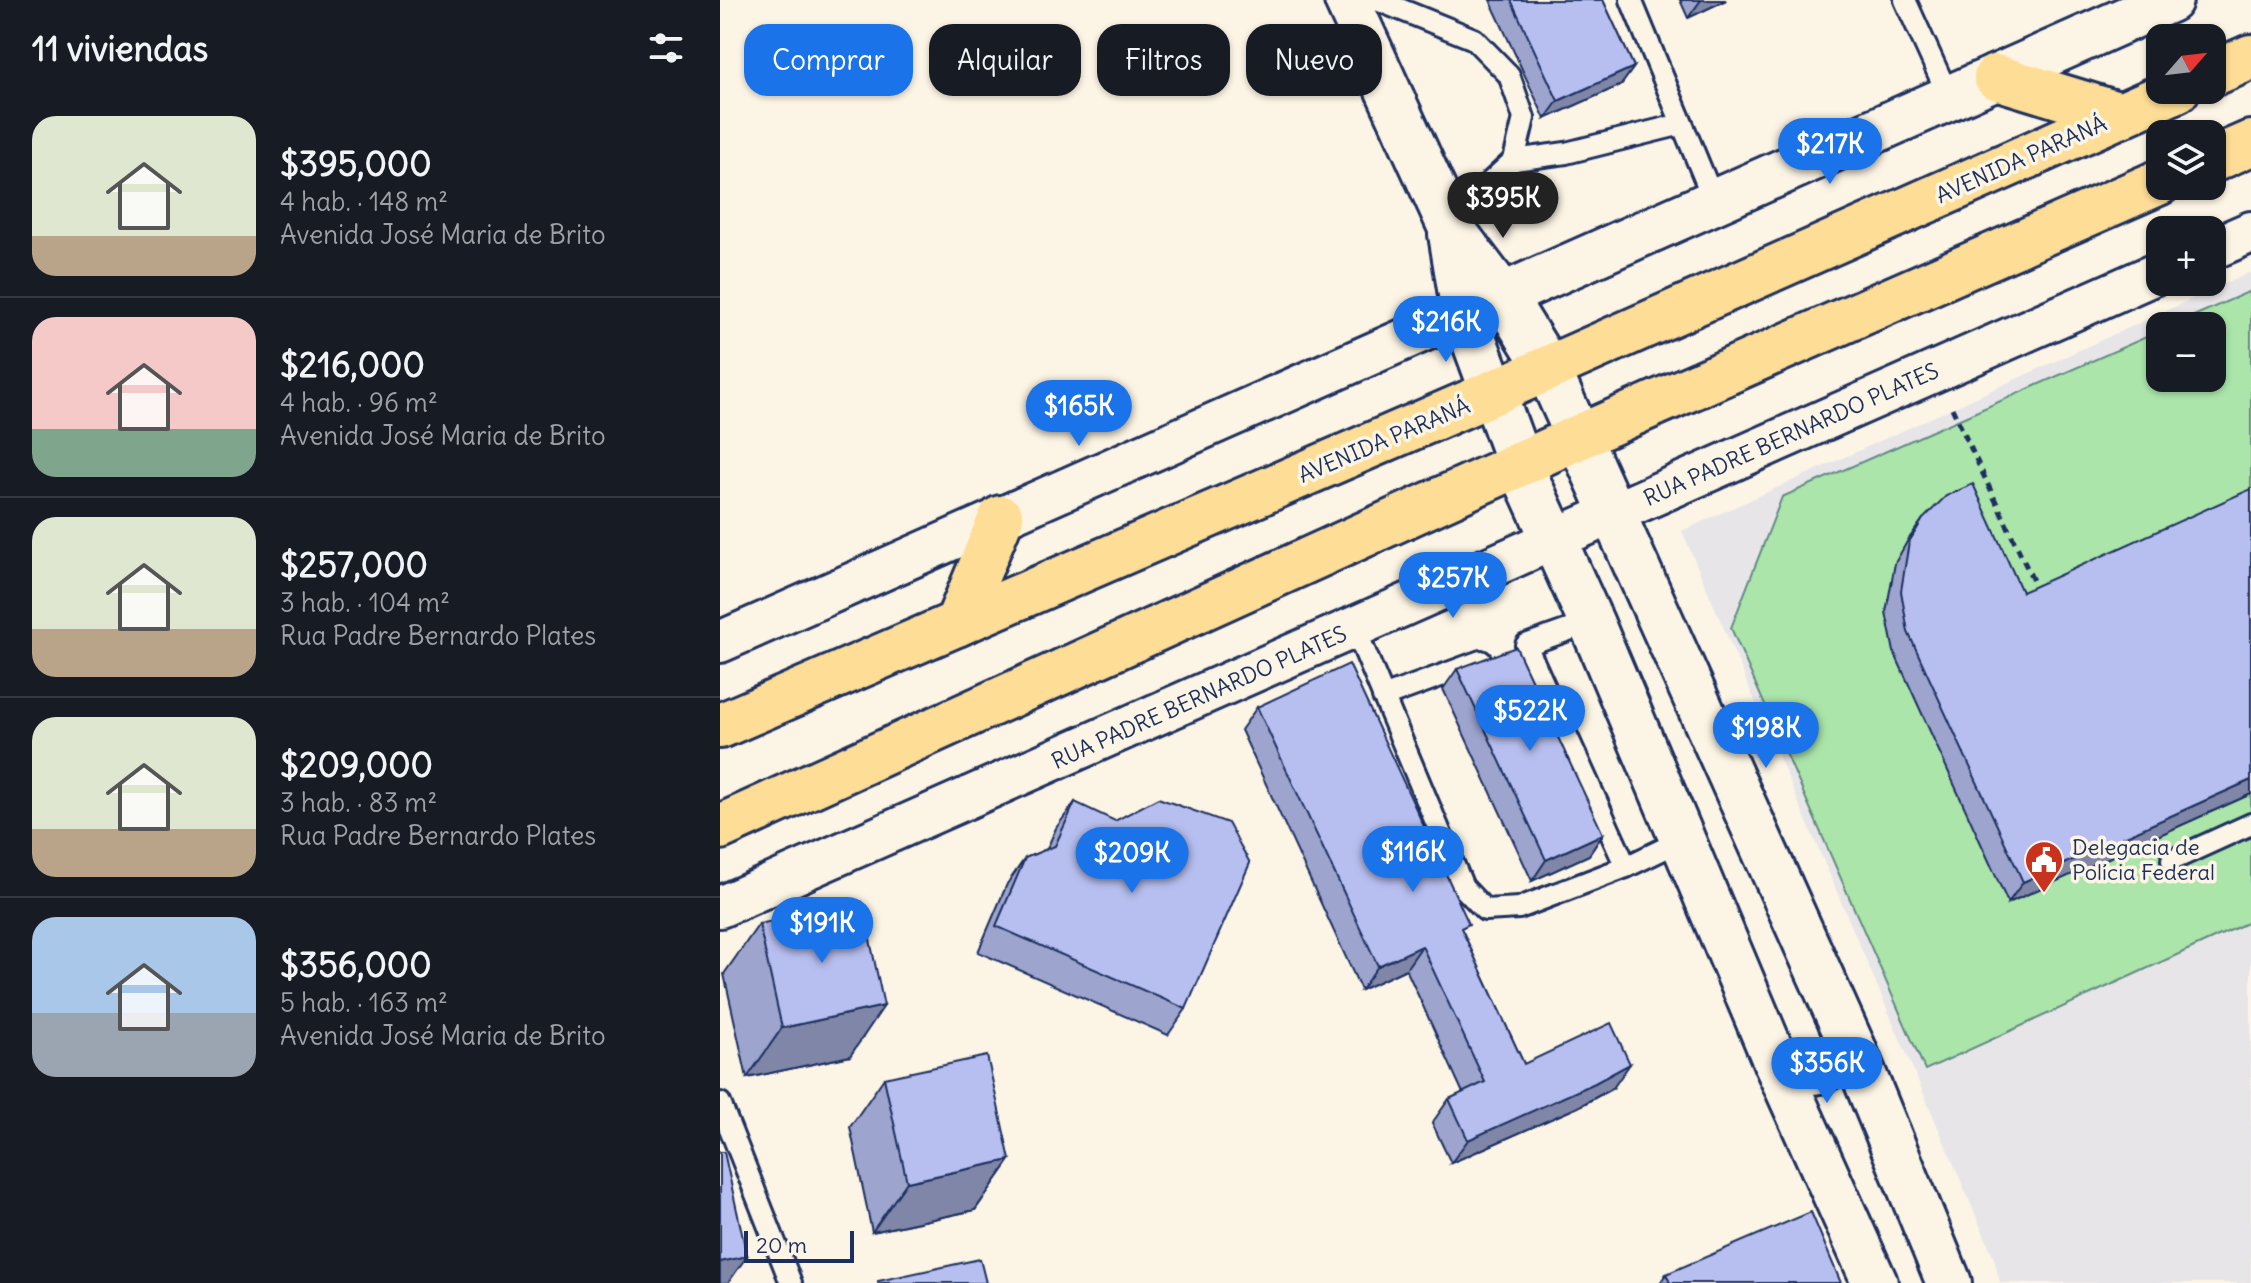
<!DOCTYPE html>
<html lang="es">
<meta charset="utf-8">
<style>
body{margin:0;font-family:Delius,sans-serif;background:#20242c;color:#f1f3f6;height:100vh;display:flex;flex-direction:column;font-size:30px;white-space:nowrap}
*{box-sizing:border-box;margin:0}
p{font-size:26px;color:#9ea1a6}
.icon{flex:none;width:44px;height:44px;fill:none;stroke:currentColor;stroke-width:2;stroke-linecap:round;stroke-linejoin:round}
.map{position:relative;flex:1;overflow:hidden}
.side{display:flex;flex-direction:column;background:#171b24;width:720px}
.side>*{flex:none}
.banner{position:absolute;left:24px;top:24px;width:760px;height:72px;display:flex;gap:16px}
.needle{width:52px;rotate:62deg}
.controls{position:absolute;left:1426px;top:24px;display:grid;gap:16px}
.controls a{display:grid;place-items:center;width:80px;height:80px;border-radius:16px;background:#171b24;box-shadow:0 2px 6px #0004;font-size:40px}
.scale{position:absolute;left:24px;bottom:20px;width:110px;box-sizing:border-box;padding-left:8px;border:4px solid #1b2f5e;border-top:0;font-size:22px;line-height:28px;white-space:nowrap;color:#1b2f5e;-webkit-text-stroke:6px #fcf5e5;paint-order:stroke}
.price{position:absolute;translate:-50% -68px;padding:0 18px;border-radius:28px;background:#1a73e8;color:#fff;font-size:26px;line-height:52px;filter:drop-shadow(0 2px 4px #0008)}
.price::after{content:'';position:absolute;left:50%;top:48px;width:24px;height:18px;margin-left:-12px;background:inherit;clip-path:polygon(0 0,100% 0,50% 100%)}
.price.current{background:#222;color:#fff}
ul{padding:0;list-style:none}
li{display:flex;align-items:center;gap:24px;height:200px;padding:0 32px}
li+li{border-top:2px solid #363941}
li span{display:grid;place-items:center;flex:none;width:224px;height:160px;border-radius:24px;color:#555}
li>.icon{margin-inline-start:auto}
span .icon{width:96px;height:96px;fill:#fffc;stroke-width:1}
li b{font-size:34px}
h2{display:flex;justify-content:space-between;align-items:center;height:96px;padding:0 32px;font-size:34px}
.chip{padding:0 28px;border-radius:24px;background:#171b24;box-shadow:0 2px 6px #0004;font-size:28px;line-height:72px}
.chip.current{background:#1a73e8;color:#fff}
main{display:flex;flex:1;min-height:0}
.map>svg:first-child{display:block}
.built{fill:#e7e5e8;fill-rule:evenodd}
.green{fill:#abe5aa;stroke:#638a84;stroke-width:2}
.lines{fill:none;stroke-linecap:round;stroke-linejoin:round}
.service-casing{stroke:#1b2f5e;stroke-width:26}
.minor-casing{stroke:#1b2f5e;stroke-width:46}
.tertiary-casing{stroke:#1b2f5e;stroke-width:50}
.secondary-casing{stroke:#1b2f5e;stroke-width:50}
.primary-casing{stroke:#1b2f5e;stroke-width:50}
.path{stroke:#1b2f5e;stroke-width:5;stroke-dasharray:8 6;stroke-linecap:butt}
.service{stroke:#fcf5e5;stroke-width:20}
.minor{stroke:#fcf5e5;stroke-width:40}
.tertiary{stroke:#fcf5e5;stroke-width:44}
.secondary{stroke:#fcf5e5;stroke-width:44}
.primary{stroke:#fedd96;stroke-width:44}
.wall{fill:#9da4ce;stroke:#1b2f5e;stroke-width:2}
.shaded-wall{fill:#8086a8;stroke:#1b2f5e;stroke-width:2}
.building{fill:#b7bff0;stroke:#1b2f5e;stroke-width:2}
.labels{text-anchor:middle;stroke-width:7;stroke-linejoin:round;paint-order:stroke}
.street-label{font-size:22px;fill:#1b2f5e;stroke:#fcf5e5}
.poi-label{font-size:22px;fill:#1b2f5e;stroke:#fcf5e5;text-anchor:start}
</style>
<main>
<section class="side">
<h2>11 viviendas<svg class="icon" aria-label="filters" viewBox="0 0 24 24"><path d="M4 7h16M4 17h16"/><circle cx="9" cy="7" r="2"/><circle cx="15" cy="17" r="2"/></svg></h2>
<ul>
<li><span style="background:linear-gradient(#dfe7d0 75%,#b9a48a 0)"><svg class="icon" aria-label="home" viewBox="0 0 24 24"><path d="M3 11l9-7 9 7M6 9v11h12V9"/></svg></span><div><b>$395,000</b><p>4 hab. · 148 m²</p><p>Avenida José Maria de Brito</p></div></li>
<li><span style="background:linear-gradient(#f6c9c9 70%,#7fa58c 0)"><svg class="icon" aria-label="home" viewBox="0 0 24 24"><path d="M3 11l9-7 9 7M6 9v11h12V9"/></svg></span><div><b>$216,000</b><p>4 hab. · 96 m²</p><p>Avenida José Maria de Brito</p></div></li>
<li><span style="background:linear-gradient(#dfe7d0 70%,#b9a48a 0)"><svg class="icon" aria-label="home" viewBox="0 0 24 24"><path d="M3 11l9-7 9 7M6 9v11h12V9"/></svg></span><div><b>$257,000</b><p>3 hab. · 104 m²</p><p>Rua Padre Bernardo Plates</p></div></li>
<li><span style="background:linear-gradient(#dfe7d0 70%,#b9a48a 0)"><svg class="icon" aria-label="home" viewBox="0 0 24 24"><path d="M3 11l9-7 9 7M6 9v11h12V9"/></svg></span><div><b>$209,000</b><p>3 hab. · 83 m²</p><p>Rua Padre Bernardo Plates</p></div></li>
<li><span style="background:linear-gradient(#a9c7e8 60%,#9aa5b1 0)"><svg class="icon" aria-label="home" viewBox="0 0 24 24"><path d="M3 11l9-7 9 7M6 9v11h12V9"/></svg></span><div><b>$356,000</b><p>5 hab. · 163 m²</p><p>Avenida José Maria de Brito</p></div></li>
</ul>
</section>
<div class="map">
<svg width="1531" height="1283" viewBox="0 0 1531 1283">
<rect width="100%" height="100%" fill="#fcf5e5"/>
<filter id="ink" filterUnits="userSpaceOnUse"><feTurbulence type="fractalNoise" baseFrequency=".0125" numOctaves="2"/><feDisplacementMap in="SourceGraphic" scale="16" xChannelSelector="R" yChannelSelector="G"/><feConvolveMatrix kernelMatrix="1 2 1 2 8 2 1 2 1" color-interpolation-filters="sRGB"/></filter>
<g filter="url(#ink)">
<path class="built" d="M 1531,272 L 1531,1283 L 1280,1283 L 1274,1258 L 962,531 ZM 1440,326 L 1492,326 L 1492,378 L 1440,378 Z"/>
<path class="green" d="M 1528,292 L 1531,299 L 1531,921 L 1205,1070 L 1011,628 L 1062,497 L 1440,331 L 1440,378 L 1492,378 L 1492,326 L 1451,326 Z"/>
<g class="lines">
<defs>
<g id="service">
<path d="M 657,0 L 754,39 L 789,75 L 804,118 L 794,160 L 727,222"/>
<path d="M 911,0 L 994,201"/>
<path d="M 1185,0 L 1229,97"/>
<path d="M 794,160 L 846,153 L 962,124"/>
<path d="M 871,622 L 806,645 L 906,867"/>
<path d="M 635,628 L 743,887 L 765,910 L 799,908 L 906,867 L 962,840"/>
<path d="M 663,697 L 761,661"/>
<path d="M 1452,860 L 1531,824"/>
<path d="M 0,1103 L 71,1283"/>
</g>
<g id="minor">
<path d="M 1492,249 L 1531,232"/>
<path d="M 0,642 L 744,313"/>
<path d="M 0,907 L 1440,272"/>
</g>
<path id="tertiary" d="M 750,310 L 1450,0"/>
<g id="secondary">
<path d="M 627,0 L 730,226 L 783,296 L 827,367 L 1133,1048 L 1229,1283"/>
<path d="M 731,234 L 744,313 L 800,465 L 871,622 L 1057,1065 L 1155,1283"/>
<path d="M 1057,1065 C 1099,1076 1100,1076 1133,1048"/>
</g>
<g id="primary">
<path d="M 1492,74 L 1531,57"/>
<path d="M 1276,77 L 1401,115"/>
<path d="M 1492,160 L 1531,143"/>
<path d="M 237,624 L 281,518"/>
<path d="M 0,726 L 772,393 L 1457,90"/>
<path d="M 0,827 L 859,437 L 1440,182"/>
</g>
</defs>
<use href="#service" class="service-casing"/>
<use href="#minor" class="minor-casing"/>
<use href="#tertiary" class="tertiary-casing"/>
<use href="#secondary" class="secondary-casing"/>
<use href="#primary" class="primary-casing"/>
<path class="path" d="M 1232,408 L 1317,589"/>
<use href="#service" class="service"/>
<use href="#minor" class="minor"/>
<use href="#tertiary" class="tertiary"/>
<use href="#secondary" class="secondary"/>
<use href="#primary" class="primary"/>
</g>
<g class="wall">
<path d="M 770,0 L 883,0 L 914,67 L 901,85 L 825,119 Z"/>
<path d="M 960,0 L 1006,0 L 968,18 Z"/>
<path d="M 1203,519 L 1302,592 L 1531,794 L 1288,903 L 1174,652 L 1166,612 L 1175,563 L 1188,540 Z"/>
<path d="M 737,669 L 883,834 L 869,855 L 812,881 L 723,689 Z"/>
<path d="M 537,707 L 743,932 L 804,1064 L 893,1088 L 858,1107 L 731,1163 L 712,1123 L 729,1099 L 743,1093 L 686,969 L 641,990 L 521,730 Z"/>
<path d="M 355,802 L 466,1009 L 448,1035 L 258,952 L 287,884 L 305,858 L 327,849 L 336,828 Z"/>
<path d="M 39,924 L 130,1056 L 27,1078 L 4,974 Z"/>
<path d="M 164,1078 L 290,1160 L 255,1210 L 152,1232 L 130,1127 Z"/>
<path d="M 946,1274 L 1121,1283 L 940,1283 Z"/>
</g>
<g class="shaded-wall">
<path d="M 981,0 L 1006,0 L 968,18 Z"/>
<path d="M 914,67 L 901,85 L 825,119 L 838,101 Z"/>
<path d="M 1531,780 L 1531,794 L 1288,903 L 1303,882 Z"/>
<path d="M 883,834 L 869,855 L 812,881 L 826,860 Z"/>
<path d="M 702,946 L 686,969 L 641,990 L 658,966 Z"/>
<path d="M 164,1006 L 130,1056 L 27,1078 L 62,1028 Z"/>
<path d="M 910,1064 L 893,1088 L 858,1107 L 731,1163 L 748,1140 Z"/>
<path d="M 290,1160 L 255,1210 L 152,1232 L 187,1182 Z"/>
<path d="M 27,1256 L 8,1283 L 0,1283 L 0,1262 Z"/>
</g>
<g class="building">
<path d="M 791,0 L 883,0 L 914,67 L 838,101 Z"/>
<path d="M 1253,484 L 1302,592 L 1531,489 L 1531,780 L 1303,882 L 1188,632 L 1181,591 L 1189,542 L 1203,519 L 1226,496 Z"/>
<path d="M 796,647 L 883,834 L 826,860 L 737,669 Z"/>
<path d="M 629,664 L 749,924 L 741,928 L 804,1064 L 891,1023 L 910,1064 L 875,1083 L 748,1140 L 729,1099 L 765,1082 L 702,946 L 658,966 L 537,707 Z"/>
<path d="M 438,798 L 508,823 L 530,863 L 466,1009 L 276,926 L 305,858 L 335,846 L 355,802 L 395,821 Z"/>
<path d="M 142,902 L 164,1006 L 62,1028 L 39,924 Z"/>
<path d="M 267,1056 L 290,1160 L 187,1182 L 164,1078 Z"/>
<path d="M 0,1152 L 4,1152 L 27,1256 L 0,1262 Z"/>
<path d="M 1091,1212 L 1121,1283 L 950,1283 L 946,1274 Z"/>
<path d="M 260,1259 L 266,1283 L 158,1283 L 158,1281 Z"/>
</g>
</g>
<defs>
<symbol id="civic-pin" viewBox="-11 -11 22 30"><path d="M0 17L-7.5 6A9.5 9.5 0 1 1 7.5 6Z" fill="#c8321e" stroke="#fcf5e5"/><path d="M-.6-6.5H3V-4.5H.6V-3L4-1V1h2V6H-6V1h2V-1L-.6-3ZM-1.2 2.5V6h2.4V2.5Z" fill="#fff"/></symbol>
</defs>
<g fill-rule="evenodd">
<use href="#civic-pin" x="1302" y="838" width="44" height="60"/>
</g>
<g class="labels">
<g class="street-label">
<text transform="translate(1301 159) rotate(-24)" y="8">AVENIDA PARANÁ</text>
<text transform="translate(1071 434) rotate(-24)" y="8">RUA PADRE BERNARDO PLATES</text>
<text transform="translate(664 440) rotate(-23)" y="8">AVENIDA PARANÁ</text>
<text transform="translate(479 697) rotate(-24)" y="8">RUA PADRE BERNARDO PLATES</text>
</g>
<g class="poi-label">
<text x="1352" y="855">Delegacia de<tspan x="1352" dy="25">Polícia Federal</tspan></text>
</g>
</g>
</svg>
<div class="controls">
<a><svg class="needle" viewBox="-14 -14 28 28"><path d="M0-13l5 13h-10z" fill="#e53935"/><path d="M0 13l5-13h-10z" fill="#9ea1a6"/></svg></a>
<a><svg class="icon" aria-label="layers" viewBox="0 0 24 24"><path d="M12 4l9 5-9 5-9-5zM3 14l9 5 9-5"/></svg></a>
<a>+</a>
<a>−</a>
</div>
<div class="scale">20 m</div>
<b class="price" style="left:1110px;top:186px">$217K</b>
<b class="price current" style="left:783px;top:240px">$395K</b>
<b class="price" style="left:726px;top:364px">$216K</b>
<b class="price" style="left:359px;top:448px">$165K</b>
<b class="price" style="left:733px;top:620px">$257K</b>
<b class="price" style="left:810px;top:753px">$522K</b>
<b class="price" style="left:1046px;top:770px">$198K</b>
<b class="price" style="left:693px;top:894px">$116K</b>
<b class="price" style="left:412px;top:895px">$209K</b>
<b class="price" style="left:102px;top:965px">$191K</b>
<b class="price" style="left:1107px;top:1105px">$356K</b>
<div class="banner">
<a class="chip current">Comprar</a>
<a class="chip">Alquilar</a>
<a class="chip">Filtros</a>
<a class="chip">Nuevo</a>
</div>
</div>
</main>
